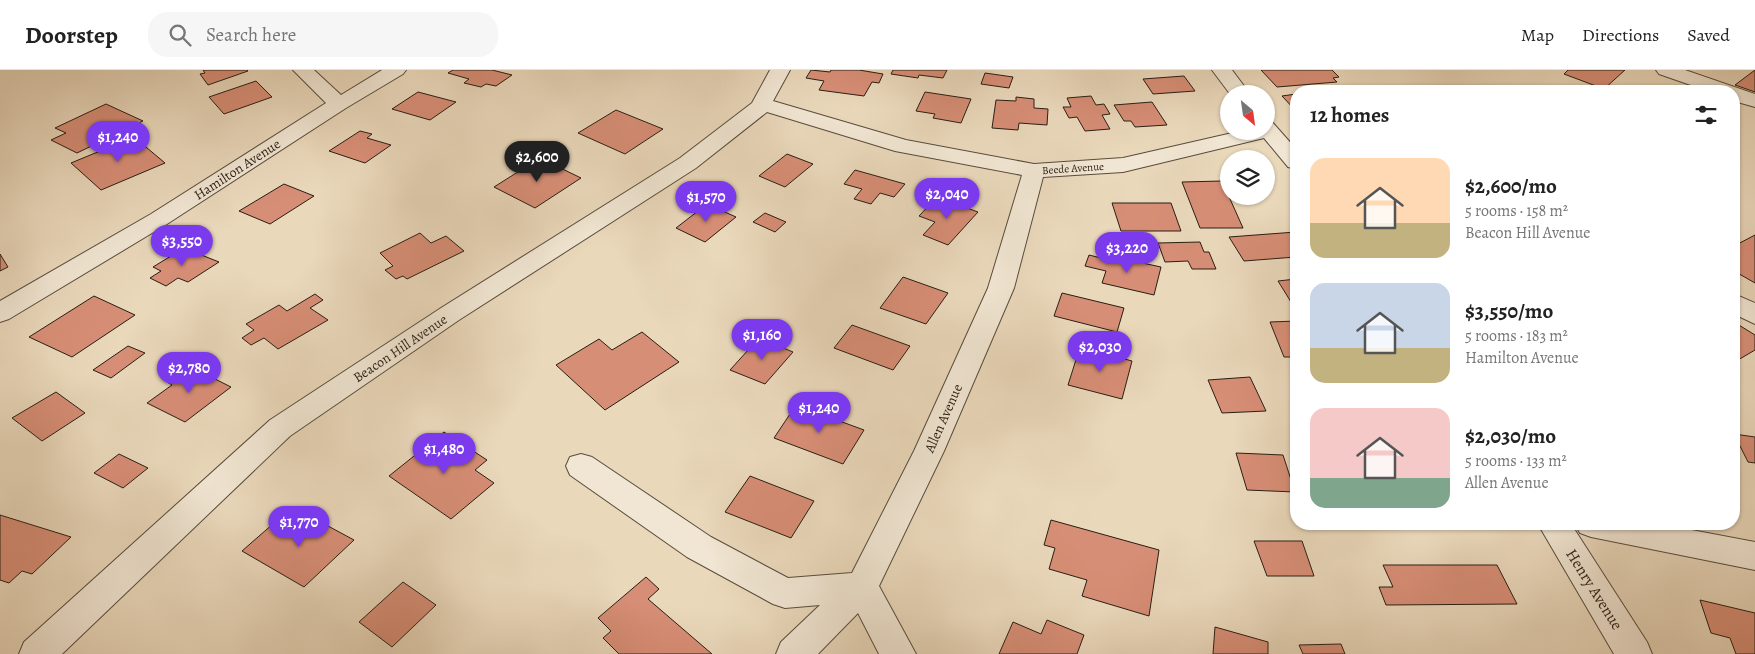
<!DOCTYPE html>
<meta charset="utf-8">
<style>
body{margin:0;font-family:Alegreya,serif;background:#f6f6f6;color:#222;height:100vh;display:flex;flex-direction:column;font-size:19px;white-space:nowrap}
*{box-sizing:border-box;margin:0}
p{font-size:16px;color:#767676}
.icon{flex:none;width:28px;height:28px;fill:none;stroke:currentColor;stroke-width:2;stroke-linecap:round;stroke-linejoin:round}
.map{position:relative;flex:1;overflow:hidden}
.drawer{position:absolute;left:1290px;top:15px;width:450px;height:445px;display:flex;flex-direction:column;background:#fff;border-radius:20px;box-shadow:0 1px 4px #0004}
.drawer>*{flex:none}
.needle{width:32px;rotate:151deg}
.buttons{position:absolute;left:1220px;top:15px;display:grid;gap:10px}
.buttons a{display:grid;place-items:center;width:55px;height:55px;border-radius:50%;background:#fff;box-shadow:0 1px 4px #0004;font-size:25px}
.price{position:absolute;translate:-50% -42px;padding:0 11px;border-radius:18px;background:#7c3aed;color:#fff;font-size:16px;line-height:32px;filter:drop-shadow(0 1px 2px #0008)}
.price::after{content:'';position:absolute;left:50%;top:30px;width:15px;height:11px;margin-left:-8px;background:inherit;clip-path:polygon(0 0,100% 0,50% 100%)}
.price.selected{background:#222;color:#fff}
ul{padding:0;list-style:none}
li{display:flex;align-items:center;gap:15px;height:125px;padding:0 20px}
li span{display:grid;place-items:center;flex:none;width:140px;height:100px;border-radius:15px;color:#555}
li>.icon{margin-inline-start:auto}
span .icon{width:60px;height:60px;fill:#fffc;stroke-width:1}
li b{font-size:21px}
h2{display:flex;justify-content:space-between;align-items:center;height:60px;padding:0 20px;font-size:21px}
header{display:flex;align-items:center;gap:30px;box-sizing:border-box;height:70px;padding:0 25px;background:#fff;border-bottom:1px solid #e0e0e0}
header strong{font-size:24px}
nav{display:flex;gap:28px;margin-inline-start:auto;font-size:18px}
.search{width:350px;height:45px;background:#f6f6f6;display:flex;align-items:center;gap:12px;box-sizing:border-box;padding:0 18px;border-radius:20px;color:#767676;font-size:19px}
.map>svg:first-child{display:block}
.building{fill:#d78e76;stroke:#281e12}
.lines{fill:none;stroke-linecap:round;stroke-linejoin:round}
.minor-casing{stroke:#584c3c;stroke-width:2}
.minor{fill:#f1e6d3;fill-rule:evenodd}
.labels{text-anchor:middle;stroke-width:4.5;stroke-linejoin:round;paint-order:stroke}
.far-street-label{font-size:11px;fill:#281e12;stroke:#f1e6d3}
.street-label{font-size:14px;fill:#281e12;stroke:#f1e6d3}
.near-street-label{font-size:16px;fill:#281e12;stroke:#f1e6d3}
</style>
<header>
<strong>Doorstep</strong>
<div class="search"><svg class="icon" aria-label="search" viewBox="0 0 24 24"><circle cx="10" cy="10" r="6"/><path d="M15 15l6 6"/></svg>Search here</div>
<nav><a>Map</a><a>Directions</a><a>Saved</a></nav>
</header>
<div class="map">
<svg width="1755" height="584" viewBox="0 0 1755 584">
<rect width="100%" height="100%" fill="#ead8bb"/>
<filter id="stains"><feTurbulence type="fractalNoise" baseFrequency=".004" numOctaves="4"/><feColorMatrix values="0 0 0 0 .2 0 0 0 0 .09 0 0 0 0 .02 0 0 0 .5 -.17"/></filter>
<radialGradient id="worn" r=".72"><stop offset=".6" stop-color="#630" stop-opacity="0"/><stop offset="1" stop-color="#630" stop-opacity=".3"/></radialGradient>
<g class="building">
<path d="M 203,0 L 247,0 L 248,1 L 208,15 L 200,4 L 205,3 Z"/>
<path d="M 453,0 L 492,0 L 512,5 L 496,16 L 486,14 L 481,17 L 464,13 L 469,9 L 448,3 Z"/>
<path d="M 811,0 L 830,2 L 831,0 L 859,0 L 883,4 L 879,13 L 872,12 L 864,26 L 819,20 L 824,11 L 806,8 Z"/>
<path d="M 893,0 L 947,0 L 943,8 L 919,5 L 918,8 L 891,4 Z"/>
<path d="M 1261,0 L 1332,0 L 1339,7 L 1333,8 L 1337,12 L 1277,17 Z"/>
<path d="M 1568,0 L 1625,0 L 1604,19 L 1564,4 Z"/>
<path d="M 1755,0 L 1755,22 L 1735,15 Z"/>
<path d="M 985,3 L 1013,7 L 1009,18 L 981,14 Z"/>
<path d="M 1184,6 L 1195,21 L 1153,24 L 1143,9 Z"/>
<path d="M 256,11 L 272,27 L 224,44 L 209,27 Z"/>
<path d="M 418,22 L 456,32 L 430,50 L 392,39 Z"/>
<path d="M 925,22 L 971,29 L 961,53 L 933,48 L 935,44 L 916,41 Z"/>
<path d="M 1296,24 L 1296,41 L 1282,26 Z"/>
<path d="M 1091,26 L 1096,35 L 1104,34 L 1110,44 L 1102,45 L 1110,59 L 1085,61 L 1077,47 L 1069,48 L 1063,37 L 1071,37 L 1067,28 Z"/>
<path d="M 1016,27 L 1034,29 L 1034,38 L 1048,39 L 1047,55 L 1019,53 L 1018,60 L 992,58 L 996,30 L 1016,31 Z"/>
<path d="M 1152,32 L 1167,55 L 1135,57 L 1131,51 L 1124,51 L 1114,35 Z"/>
<path d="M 106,34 L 143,51 L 77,83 L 51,70 L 66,63 L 55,58 Z"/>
<path d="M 616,40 L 663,59 L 625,84 L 578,63 Z"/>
<path d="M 360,61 L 372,64 L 367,68 L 391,75 L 365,93 L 329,81 Z"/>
<path d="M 134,67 L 165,93 L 101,120 L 71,93 Z"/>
<path d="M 787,84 L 813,94 L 785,117 L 759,106 Z"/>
<path d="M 540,88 L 581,108 L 535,138 L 494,117 Z"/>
<path d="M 855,100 L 905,114 L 894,127 L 880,123 L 871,134 L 854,129 L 862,119 L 844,114 Z"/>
<path d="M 1222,111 L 1243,158 L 1200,158 L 1182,112 Z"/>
<path d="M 284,114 L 314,126 L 270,154 L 239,141 Z"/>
<path d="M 937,127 L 978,142 L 948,175 L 923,165 L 935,152 L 919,146 Z"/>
<path d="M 1112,133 L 1171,133 L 1181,161 L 1121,161 Z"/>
<path d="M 707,134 L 736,147 L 705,172 L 676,158 Z"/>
<path d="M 765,143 L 786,152 L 775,162 L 753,152 Z"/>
<path d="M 1296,162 L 1296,187 L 1244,191 L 1229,167 Z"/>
<path d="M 420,163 L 431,173 L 446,166 L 464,181 L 407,209 L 403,206 L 396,209 L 385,200 L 393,196 L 380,183 Z"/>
<path d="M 1755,165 L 1755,213 L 1734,201 L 1734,176 Z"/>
<path d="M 1200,172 L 1204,182 L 1209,182 L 1216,199 L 1192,199 L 1188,191 L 1165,192 L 1158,173 Z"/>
<path d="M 184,178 L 219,192 L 188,212 L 178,208 L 166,216 L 150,208 L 161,201 L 153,197 Z"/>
<path d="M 0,184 L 8,197 L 0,201 Z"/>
<path d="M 1089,185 L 1109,190 L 1110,186 L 1161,197 L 1154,225 L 1102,213 L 1106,201 L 1085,196 Z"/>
<path d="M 903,207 L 948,223 L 926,254 L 880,238 Z"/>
<path d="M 1296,209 L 1296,231 L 1291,232 L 1278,211 Z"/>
<path d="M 1062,223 L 1124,238 L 1117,262 L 1054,246 Z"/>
<path d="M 315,224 L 323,230 L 310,238 L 328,250 L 278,279 L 264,268 L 251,275 L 242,268 L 254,260 L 246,254 L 279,235 L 287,241 Z"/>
<path d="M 94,226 L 135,245 L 72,287 L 29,267 Z"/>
<path d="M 1296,251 L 1296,287 L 1284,287 L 1270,252 Z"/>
<path d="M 1734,252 L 1755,265 L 1755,280 L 1738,290 L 1734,288 Z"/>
<path d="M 852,255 L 910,276 L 893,300 L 834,278 Z"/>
<path d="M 642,262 L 679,292 L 605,340 L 556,295 L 599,269 L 612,280 Z"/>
<path d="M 759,268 L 793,282 L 765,314 L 730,300 Z"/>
<path d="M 128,276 L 145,283 L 111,308 L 93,300 Z"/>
<path d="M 1080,277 L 1132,291 L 1122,329 L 1068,315 Z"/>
<path d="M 189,296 L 231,317 L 185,352 L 147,333 L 172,315 L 167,312 Z"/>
<path d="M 1250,307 L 1266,341 L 1222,343 L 1208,310 Z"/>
<path d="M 56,322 L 85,343 L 42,371 L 12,348 Z"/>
<path d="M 796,335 L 864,360 L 843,394 L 774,368 Z"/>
<path d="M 444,362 L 487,390 L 475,400 L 494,413 L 451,449 L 389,406 Z"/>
<path d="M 1734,364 L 1755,367 L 1755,393 L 1748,392 Z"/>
<path d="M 1236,383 L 1283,385 L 1295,422 L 1247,420 Z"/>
<path d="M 119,384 L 148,398 L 123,418 L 94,403 Z"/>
<path d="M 750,406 L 814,431 L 791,468 L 725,442 Z"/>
<path d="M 304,443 L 354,470 L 304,517 L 242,481 L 274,453 L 286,459 Z"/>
<path d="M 0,445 L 71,467 L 32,504 L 22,501 L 9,513 L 0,510 Z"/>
<path d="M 1051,450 L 1159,480 L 1149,546 L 1082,526 L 1087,510 L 1049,499 L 1055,478 L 1044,475 Z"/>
<path d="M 1254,471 L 1302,471 L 1314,506 L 1267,506 Z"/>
<path d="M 1383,495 L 1497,495 L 1517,534 L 1386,535 L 1379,517 L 1393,517 Z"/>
<path d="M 646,507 L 659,519 L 648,529 L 712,584 L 619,584 L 603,568 L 611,561 L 598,548 Z"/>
<path d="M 403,512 L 436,535 L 392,577 L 359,552 Z"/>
<path d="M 1700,530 L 1755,543 L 1755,584 L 1736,584 L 1730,568 L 1711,563 Z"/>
<path d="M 1047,550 L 1084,565 L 1077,584 L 999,584 L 1013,552 L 1041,564 Z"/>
<path d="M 1215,557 L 1268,572 L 1268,584 L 1213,584 Z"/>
<path d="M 1341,574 L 1345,584 L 1303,584 L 1299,575 Z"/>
</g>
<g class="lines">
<defs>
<g id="minor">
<path d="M 293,0 L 314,0 L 341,25 L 382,0 L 406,0 L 403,4 L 346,38 L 167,154 L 9,249 L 0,252 L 0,231 L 151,144 L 326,33 Z"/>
<path d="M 770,0 L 790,0 L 773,31 L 906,70 L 1034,94 L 1123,88 L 1241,61 L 1266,61 L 1266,51 L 1273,53 L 1296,79 L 1296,99 L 1288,97 L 1264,68 L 1123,102 L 1043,107 L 1014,218 L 944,381 L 879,516 L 916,584 L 879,584 L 858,543 L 818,584 L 776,584 L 781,572 L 820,535 L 785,538 L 773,534 L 687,487 L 570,405 L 566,396 L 570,387 L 581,384 L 592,387 L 711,467 L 788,508 L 852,503 L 914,381 L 988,218 L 1022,105 L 895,81 L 767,42 L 696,98 L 459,250 L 290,366 L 62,584 L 19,584 L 24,572 L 270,350 L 441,238 L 680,88 L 752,33 Z"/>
<path d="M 1212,0 L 1232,0 L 1250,24 L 1230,24 Z"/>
<path d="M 1656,0 L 1685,0 L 1755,24 L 1755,37 L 1734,31 L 1734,21 L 1708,21 L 1659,4 Z"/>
<path d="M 1734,224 L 1755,233 L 1755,254 L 1734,244 Z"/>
<path d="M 1538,454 L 1571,454 L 1647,572 L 1652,584 L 1614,584 Z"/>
<path d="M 1575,454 L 1660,454 L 1755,472 L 1755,500 L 1591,467 L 1580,463 Z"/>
</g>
</defs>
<use href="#minor" class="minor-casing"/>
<use href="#minor" class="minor"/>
</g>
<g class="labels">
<g class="far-street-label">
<text transform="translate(1073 98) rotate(-4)" y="4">Beede Avenue</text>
</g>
<g class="street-label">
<text transform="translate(237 99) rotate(-33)" y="5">Hamilton Avenue</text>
<text transform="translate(400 278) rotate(-34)" y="5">Beacon Hill Avenue</text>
<text transform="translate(943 348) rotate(-66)" y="5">Allen Avenue</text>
</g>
<g class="near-street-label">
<text transform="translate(1595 519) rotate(58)" y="6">Henry Avenue</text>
</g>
</g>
<rect width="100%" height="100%" filter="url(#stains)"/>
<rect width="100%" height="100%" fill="url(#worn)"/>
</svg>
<div class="buttons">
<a><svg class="needle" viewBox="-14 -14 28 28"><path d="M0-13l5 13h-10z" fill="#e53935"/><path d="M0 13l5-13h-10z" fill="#767676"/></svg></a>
<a><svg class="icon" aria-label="layers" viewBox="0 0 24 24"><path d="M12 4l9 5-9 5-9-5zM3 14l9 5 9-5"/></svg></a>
</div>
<b class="price" style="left:118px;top:93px">$1,240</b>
<b class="price selected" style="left:537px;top:113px">$2,600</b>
<b class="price" style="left:947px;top:150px">$2,040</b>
<b class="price" style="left:706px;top:153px">$1,570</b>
<b class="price" style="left:182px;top:197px">$3,550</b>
<b class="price" style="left:1127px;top:204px">$3,220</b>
<b class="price" style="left:762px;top:291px">$1,160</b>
<b class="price" style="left:1100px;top:303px">$2,030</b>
<b class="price" style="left:189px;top:324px">$2,780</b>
<b class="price" style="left:819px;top:364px">$1,240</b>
<b class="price" style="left:444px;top:405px">$1,480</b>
<b class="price" style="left:299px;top:478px">$1,770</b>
<section class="drawer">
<h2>12 homes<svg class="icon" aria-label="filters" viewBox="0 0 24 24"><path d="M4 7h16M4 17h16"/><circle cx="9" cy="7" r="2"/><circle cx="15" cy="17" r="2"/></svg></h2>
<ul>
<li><span style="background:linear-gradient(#ffd9b3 65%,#c2b280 0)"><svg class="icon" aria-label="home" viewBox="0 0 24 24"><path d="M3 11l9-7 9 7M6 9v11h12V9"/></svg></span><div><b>$2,600/mo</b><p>5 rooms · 158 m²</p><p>Beacon Hill Avenue</p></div></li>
<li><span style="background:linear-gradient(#c9d6e8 65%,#c2b280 0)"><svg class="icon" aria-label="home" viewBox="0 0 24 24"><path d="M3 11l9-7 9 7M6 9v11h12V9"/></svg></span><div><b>$3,550/mo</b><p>5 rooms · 183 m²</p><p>Hamilton Avenue</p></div></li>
<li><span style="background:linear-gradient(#f6c9c9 70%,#7fa58c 0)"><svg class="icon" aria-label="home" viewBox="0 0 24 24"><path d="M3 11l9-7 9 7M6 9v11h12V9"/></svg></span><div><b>$2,030/mo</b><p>5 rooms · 133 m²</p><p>Allen Avenue</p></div></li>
</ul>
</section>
</div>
